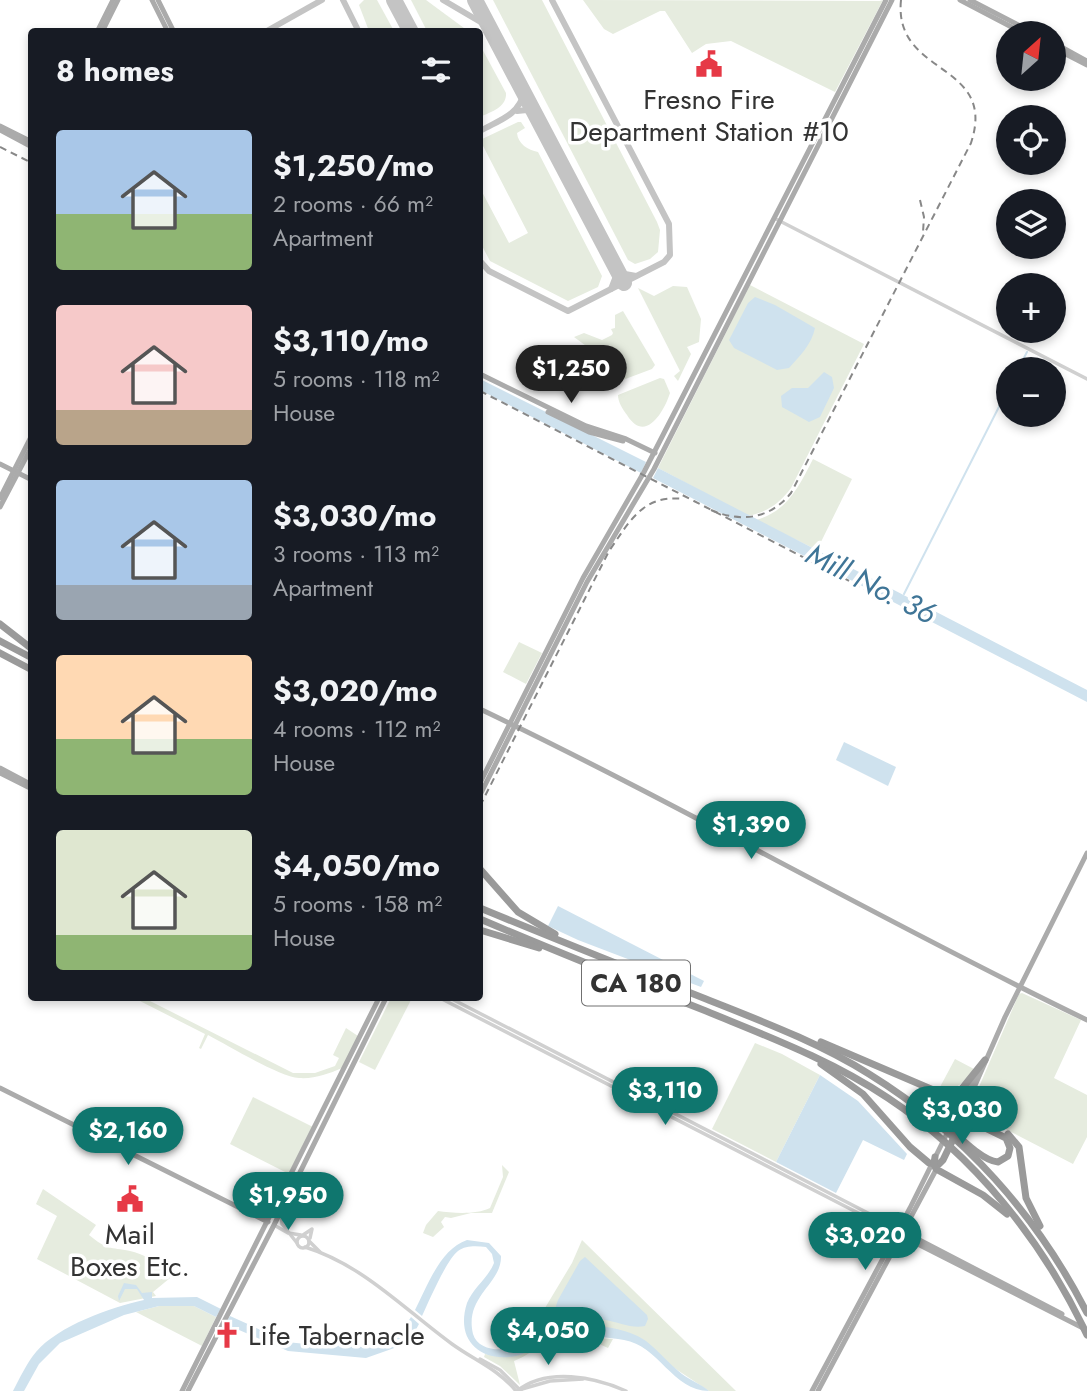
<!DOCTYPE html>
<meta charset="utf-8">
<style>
body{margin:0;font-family:Jost,sans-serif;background:#20242c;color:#f1f3f6;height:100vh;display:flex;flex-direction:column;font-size:26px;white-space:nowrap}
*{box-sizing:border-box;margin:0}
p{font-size:23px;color:#9ea1a6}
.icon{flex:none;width:38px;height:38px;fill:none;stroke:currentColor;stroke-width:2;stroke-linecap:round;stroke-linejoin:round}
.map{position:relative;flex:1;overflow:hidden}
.side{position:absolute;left:28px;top:28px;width:455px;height:973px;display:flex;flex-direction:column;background:#171b24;border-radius:7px;box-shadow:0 4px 10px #0003}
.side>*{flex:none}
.needle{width:46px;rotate:27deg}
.tools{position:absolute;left:996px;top:21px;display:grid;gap:14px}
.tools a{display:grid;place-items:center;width:70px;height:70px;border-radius:50%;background:#171b24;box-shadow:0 4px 10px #0003;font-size:35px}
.price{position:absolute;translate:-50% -60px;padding:0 16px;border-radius:24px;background:#0f766e;color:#fff;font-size:23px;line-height:46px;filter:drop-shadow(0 2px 4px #0008)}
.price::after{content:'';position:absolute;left:50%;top:42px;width:21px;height:16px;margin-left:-10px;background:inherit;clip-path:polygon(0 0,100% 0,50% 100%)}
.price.active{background:#222;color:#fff}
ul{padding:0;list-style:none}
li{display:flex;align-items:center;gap:21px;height:175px;padding:0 28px}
li span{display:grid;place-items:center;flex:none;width:196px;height:140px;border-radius:7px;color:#555}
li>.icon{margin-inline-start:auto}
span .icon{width:84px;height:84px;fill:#fffc;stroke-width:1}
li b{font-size:30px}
h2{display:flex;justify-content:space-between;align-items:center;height:84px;padding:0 28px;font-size:30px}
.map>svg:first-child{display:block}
.green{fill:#e6ecdf}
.water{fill:#cfe2ee}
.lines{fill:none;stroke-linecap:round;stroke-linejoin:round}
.stream{stroke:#cfe2ee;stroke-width:2}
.taxiway{stroke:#c4c4c4;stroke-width:6}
.runway{stroke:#c4c4c4;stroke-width:16}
.minor{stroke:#d0d0d0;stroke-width:3.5}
.major{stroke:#ababab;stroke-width:5}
.highway{stroke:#9a9a9a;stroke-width:7}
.rail{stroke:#888;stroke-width:2;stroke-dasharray:7 5;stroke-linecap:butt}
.labels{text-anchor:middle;stroke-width:7;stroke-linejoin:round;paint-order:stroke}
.shield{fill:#fff;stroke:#707070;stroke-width:2}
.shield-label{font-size:26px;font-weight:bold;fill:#333}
.poi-label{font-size:28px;fill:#333;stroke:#fff}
.water-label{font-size:30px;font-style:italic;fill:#3f7597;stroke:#fff}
</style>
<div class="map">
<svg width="1087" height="1391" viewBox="0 0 1087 1391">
<rect width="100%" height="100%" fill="#fff"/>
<g class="green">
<path d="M 364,0 L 377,0 L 394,31 L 369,31 L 359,5 Z"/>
<path d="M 411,0 L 426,0 L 468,31 L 427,31 Z"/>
<path d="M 493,0 L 542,0 L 657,222 L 660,230 L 658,252 L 650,259 L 635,264 L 628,260 Z"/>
<path d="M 583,0 L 880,1 L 883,0 L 835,92 L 731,41 L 706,44 L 692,53 L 665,11 L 660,11 L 613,34 L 604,29 Z"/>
<path d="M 480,45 L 506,93 C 507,107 491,112 480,117 Z"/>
<path d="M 518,122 L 521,122 L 525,128 L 517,133 C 518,144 528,150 538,152 L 602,276 L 598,287 L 568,301 L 490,261 L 480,242 L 480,188 L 509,243 L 528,233 L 480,140 Z"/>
<path d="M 750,285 L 864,344 L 791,488 C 779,504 767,512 748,516 L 658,468 Z"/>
<path d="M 673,286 L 687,287 L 701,319 L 699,342 L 687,347 L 691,354 L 678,381 L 674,376 L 680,371 L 638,288 L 654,296 Z"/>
<path d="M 623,311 L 655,365 L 652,369 L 612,384 L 593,351 L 574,337 L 584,333 L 602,340 L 612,335 L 613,333 L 611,329 L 615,328 L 615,315 Z"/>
<path d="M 660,378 L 664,379 L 670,393 C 664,412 645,444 627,415 C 622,408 618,402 618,395 Z"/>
<path d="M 813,459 L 852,479 L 817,550 L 756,520 C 788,511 799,486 813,459 Z"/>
<path d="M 519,642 L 542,653 L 526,684 L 503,672 Z"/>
<path d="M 1022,993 L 1081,1020 L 1054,1078 L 1087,1095 L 1087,1137 L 1073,1164 L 969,1110 L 1019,994 Z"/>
<path d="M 134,998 L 144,998 L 293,1073 L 315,1073 L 335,1066 L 339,1058 L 333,1055 L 346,1028 L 358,1036 L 342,1068 C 328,1074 315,1079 299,1078 C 278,1076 229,1046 208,1035 L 201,1049 L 199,1048 L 205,1034 Z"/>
<path d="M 391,998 L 412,998 L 375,1070 L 359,1062 Z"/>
<path d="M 755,1043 L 782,1054 L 820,1075 L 776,1162 L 712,1129 Z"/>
<path d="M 955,1059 L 974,1069 C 964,1080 957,1094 940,1087 Z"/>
<path d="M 253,1097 L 313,1127 L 289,1174 L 230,1144 Z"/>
<path d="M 502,1165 L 509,1172 L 492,1213 L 471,1213 L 451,1218 L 445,1217 L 441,1222 L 444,1227 L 433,1237 L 423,1233 L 426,1225 L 438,1211 C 452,1213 476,1215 490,1208 L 503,1177 Z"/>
<path d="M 43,1189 L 96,1225 L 89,1235 C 107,1250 110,1247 130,1251 C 143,1254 156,1262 167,1268 L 170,1278 L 153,1292 L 156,1296 L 120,1303 L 37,1259 L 57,1216 L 36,1204 Z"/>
<path d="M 582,1240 L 736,1391 L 709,1391 L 617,1330 L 563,1325 L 535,1334 L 529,1328 L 525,1330 L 523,1325 L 533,1323 L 539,1318 L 572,1263 Z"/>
<path d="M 159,1306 L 194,1306 L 216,1317 L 202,1346 L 136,1312 Z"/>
<path d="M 557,1336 L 613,1339 L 608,1348 C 590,1339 563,1333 543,1344 C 533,1350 525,1357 514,1361 L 520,1385 L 500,1366 L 484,1357 L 485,1354 C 499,1356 513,1359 526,1352 C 537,1347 545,1340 557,1336 Z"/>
</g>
<g class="water">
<path d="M 755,297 L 775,305 L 815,328 C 812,344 799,357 789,368 L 777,370 L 734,348 L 729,340 L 748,303 Z"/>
<path d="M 824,372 L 832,377 L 834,388 L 820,417 L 809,422 L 782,407 L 781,396 L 792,388 L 808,388 Z"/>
<path d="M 480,379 L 646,462 L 641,473 L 480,390 Z"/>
<path d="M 658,468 L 1087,690 L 1087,702 L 653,478 Z"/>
<path d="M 844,742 L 896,767 L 888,786 L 836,760 Z"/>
<path d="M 558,906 L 704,981 L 701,987 L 578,940 L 548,926 Z"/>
<path d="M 820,1075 L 858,1101 L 907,1154 L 904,1160 L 863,1140 L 836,1193 L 776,1162 Z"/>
<path d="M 467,1240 L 489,1243 L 501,1256 C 502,1284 464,1296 473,1334 C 478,1352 506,1352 519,1345 C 534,1337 545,1326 563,1325 C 588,1324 625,1326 646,1341 C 659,1351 669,1364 682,1374 C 690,1380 701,1384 709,1391 C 673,1391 658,1345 624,1340 C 604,1337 579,1334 559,1336 C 542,1338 532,1353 516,1356 C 480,1363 455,1340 467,1303 C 473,1288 488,1278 494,1263 L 492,1254 L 486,1247 C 477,1246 466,1245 458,1251 C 447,1259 429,1301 422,1316 L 415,1310 C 427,1287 440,1249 467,1240 Z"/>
<path d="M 585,1257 L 647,1315 L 648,1319 L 645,1326 C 632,1329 618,1322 605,1320 C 589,1318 568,1323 553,1315 L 558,1300 L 580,1261 Z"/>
<path d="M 124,1283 L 136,1285 L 142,1293 L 152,1292 L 152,1298 L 197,1297 L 221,1309 L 216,1317 L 194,1306 L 159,1306 L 124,1315 L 60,1343 L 39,1364 L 24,1391 L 13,1391 C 20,1378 26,1364 36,1352 C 58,1326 111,1307 144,1300 L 137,1289 L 125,1289 L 119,1301 L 118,1296 Z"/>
<path d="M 230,1316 L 287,1342 L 315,1345 L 336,1343 L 362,1347 L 377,1344 L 400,1334 L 411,1317 L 419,1324 L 413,1335 L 400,1346 L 366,1358 L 288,1351 L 225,1324 Z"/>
</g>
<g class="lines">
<g class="stream">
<path d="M 1018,369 L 1027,352"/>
<path d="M 904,594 L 1008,389"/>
</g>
<g class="taxiway">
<path d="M 343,0 L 359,32"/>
<path d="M 443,0 L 489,27"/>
<path d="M 265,32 L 322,0"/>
<path d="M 517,111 L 527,110 L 534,113"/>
<path d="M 480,131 C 499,120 518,116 524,93"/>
<path d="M 480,261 L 489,271 L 568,311 L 664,262 L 670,255 L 669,224 L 552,0"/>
<path d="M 615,266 L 625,274 L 636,276"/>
<path d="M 611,289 L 616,276 L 612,261"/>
</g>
<g class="runway">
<path d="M 394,0 L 411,32"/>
<path d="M 475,0 L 624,283"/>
</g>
<g class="minor">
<path d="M 774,218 L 1087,379"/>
<path d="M 440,998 L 899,1234"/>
<path d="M 450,998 L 899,1229"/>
<path d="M 281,1215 L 282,1224 L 297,1243"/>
<path d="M 274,1225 L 288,1233 L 301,1235"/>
<path d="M 303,1235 L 312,1229 L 310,1238"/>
<circle cx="303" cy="1242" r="6"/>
<path d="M 309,1241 L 320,1252"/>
<path d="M 305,1247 C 363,1265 404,1309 452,1344 C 474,1360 498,1369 516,1391"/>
<path d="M 480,1359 L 500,1370 L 521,1391"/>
<path d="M 522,1389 L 550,1381 L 583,1379"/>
<path d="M 517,1391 C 547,1367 595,1377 626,1391"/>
</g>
<g class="major">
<path d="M 152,0 L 168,32"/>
<path d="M 158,0 L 174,32"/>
<path d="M 960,0 L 1023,33"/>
<path d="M 970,0 L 1034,33"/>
<path d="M 97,32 L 113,0"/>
<path d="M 102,32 L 118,0"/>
<path d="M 1054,43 L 1087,61"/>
<path d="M 1054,48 L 1087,65"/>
<path d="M 0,126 L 32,142"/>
<path d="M 0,130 L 32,147"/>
<path d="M 480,374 L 586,426 L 626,439 L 655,453"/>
<path d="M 548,412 L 589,432 L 623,441"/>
<path d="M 0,464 L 32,480"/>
<path d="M 0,498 L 32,435"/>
<path d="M 0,507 L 32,446"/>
<path d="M 480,709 C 685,807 882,921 1087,1020"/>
<path d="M 0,768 L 32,785"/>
<path d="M 0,773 L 32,789"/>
<path d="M 480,783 L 583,578 L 644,472 L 886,0"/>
<path d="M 480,795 L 587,582 L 654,469 L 892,0"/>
<path d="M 0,1088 L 268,1222"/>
<path d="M 962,1115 L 1005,1017 L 1087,853"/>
<path d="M 904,1232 L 1062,1314"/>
<path d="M 902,1236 L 1083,1328"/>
<path d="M 182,1391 L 379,998"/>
<path d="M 188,1391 L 274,1225 L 386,998"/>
<path d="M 812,1391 L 910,1208 L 975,1077"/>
<path d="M 818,1391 L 937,1168"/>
</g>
<g class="highway">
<path d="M 0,624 L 32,649"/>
<path d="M 0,641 L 32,658"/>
<path d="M 0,653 L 32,670"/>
<path d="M 480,869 L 518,912 L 555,934"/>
<path d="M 480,908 C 555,939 630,969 706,999 C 761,1021 818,1042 869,1074 C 963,1132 1037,1215 1087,1313"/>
<path d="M 480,919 C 555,951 630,981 706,1011 C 769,1037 831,1060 888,1098 C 974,1155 1043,1241 1087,1335"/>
<path d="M 480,930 L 539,948"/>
<path d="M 821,1042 L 945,1095 L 960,1091 L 985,1060"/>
<path d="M 821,1064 L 863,1094 L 910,1147 L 929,1163 L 939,1164 L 943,1160 L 959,1127 L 963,1121 L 969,1120 L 1006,1138 L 1010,1148 L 1008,1156 L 998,1162 C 980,1161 951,1128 935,1116"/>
<path d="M 957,1113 L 964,1112 L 975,1118"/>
<path d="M 1008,1134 L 1019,1147 L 1026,1198 L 1040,1226"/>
<path d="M 935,1157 L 934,1164 L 936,1169 L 983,1195 L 1007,1214"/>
</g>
<g class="rail">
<path d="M 0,147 L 32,163"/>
<path d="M 920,200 L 924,217 L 923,232"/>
<path d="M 480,391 L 867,590"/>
<path d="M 711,510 C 741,523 770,519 791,493 L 971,143 C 998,61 893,77 901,0"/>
<path d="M 480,806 L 609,551 C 630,521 643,494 684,499"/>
</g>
</g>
<defs>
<symbol id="civic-bare" viewBox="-9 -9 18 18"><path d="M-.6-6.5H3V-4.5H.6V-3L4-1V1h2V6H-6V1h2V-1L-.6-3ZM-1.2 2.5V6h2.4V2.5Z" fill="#e63946" stroke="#fff" stroke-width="2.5" paint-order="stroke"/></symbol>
<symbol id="church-bare" viewBox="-9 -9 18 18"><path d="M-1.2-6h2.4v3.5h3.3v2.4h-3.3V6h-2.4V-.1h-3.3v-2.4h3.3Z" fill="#e63946" stroke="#fff" stroke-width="2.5" paint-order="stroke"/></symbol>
</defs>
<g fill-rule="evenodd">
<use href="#civic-bare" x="690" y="45" width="38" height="38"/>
<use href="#civic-bare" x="111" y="1180" width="38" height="38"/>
<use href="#church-bare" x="208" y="1316" width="38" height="38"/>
</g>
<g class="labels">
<rect class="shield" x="582" y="960.5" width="108" height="45" rx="5"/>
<g class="shield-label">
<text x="636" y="992">CA 180</text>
</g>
<g class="poi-label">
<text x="709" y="109">Fresno Fire<tspan x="709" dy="32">Department Station #10</tspan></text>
<text x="130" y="1244">Mail<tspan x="130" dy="32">Boxes Etc.</tspan></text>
<text x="248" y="1345" text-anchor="start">Life Tabernacle</text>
</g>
<g class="water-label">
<text transform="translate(871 584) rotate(27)" y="10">Mill No. 36</text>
</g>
</g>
</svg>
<div class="tools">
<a><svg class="needle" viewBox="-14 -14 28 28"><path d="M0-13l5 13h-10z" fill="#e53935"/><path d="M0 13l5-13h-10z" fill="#9ea1a6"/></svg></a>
<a><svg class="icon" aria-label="locate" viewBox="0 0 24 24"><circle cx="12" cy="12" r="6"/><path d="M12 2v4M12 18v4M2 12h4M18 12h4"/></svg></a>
<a><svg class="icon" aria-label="layers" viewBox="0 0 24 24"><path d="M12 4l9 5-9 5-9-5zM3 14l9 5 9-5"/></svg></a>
<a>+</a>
<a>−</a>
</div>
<b class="price active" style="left:571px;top:405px">$1,250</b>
<b class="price" style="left:751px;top:861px">$1,390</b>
<b class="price" style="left:665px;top:1127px">$3,110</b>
<b class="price" style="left:962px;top:1146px">$3,030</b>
<b class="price" style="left:128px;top:1167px">$2,160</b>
<b class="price" style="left:288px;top:1232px">$1,950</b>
<b class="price" style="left:865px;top:1272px">$3,020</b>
<b class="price" style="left:548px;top:1367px">$4,050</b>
<section class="side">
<h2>8 homes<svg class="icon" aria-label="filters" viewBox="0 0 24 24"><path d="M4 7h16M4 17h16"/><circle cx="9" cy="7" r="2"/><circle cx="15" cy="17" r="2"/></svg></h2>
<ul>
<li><span style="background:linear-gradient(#a9c7e8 60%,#8fb573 0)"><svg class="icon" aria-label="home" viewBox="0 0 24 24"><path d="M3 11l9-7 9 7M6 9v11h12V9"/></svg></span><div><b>$1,250/mo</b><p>2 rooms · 66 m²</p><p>Apartment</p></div></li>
<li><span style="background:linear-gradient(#f6c9c9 75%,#b9a48a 0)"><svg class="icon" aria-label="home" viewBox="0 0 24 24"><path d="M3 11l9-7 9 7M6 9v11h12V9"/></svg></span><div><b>$3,110/mo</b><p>5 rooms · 118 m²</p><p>House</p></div></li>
<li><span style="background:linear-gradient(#a9c7e8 75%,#9aa5b1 0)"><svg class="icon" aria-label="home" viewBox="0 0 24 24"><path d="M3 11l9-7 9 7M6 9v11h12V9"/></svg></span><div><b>$3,030/mo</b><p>3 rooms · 113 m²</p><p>Apartment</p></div></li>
<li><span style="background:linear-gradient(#ffd9b3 60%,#8fb573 0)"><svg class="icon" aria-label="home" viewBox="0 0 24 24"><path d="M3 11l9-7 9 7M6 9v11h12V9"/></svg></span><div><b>$3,020/mo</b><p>4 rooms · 112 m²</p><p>House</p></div></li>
<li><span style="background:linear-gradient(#dfe7d0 75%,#8fb573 0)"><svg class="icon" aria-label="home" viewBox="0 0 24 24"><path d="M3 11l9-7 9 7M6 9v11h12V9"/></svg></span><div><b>$4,050/mo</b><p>5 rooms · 158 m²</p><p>House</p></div></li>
</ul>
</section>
</div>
